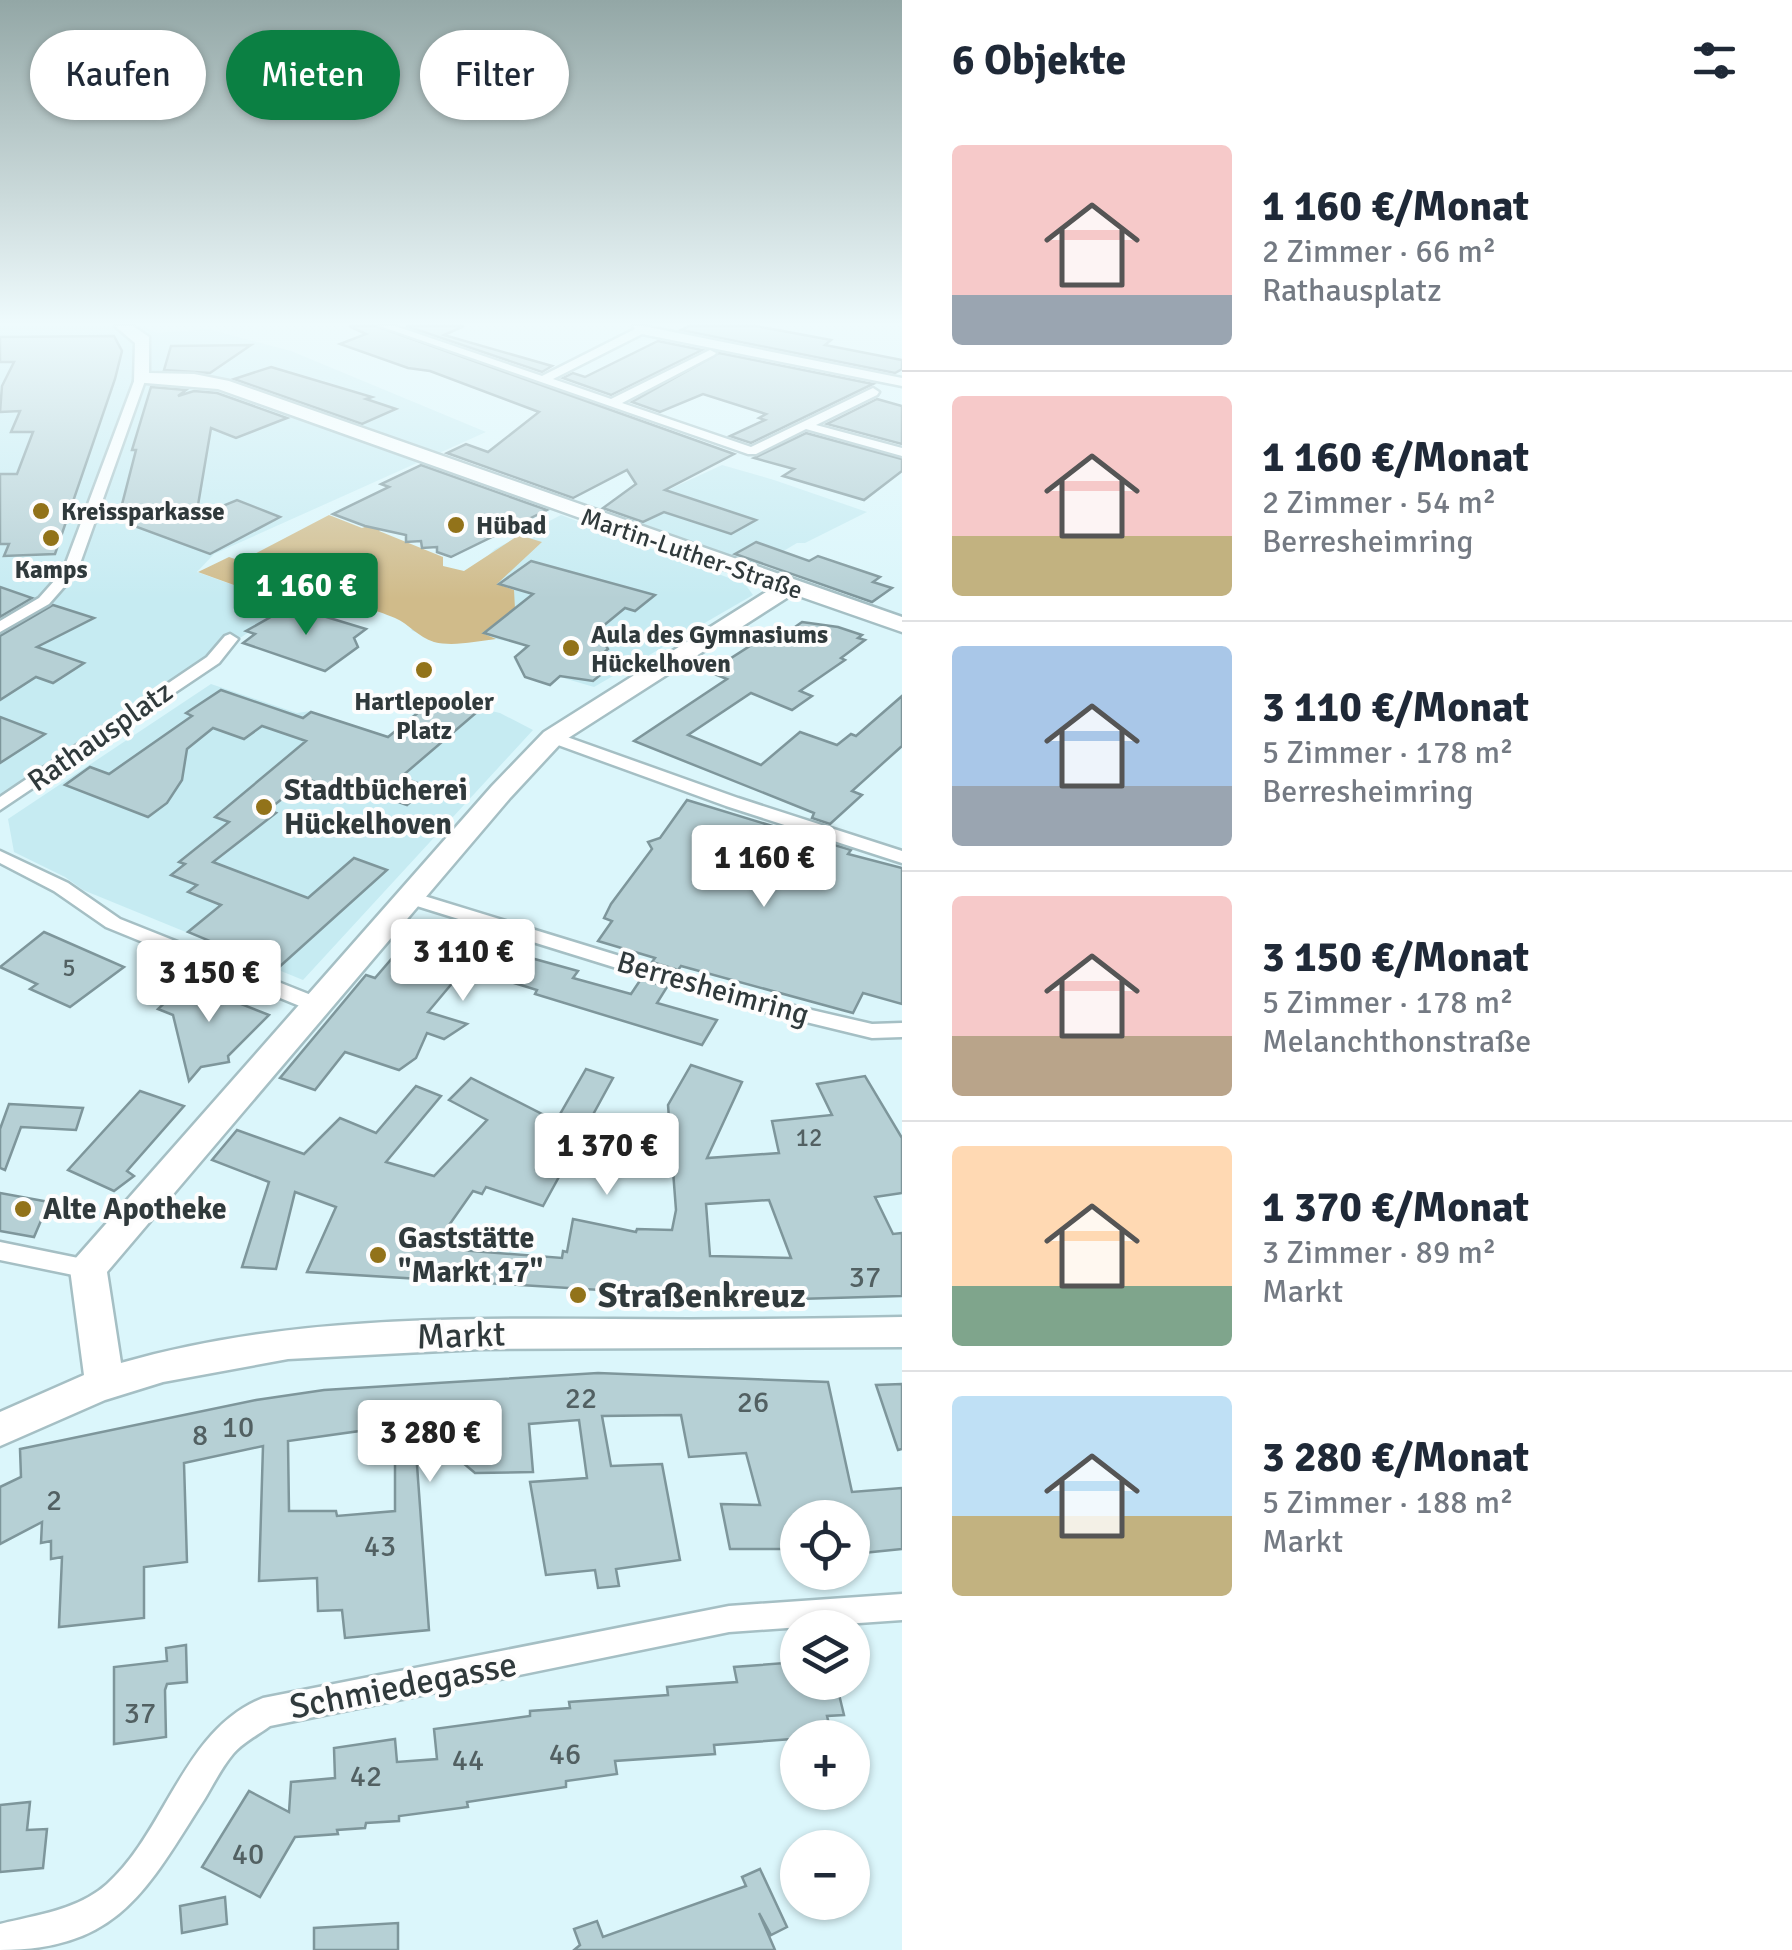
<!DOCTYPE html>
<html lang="de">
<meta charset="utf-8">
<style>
body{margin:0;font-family:Signika,sans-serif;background:#f6f6f7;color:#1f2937;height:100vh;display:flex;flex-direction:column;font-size:38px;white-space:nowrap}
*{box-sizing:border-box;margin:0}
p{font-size:32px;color:#747a83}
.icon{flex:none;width:55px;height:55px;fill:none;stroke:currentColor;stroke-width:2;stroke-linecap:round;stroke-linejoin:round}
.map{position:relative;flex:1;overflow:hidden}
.details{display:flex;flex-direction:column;background:#fff;width:890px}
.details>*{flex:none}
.top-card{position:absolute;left:30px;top:30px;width:720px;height:90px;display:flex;gap:20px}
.fabs{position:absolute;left:780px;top:1500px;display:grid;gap:20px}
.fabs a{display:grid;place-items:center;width:90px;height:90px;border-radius:50%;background:#fff;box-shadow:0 2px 8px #0004;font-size:50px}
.price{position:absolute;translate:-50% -85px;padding:0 22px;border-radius:10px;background:#fff;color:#222;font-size:32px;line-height:65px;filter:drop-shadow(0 2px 5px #0008)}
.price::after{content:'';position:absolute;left:50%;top:60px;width:30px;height:22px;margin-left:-15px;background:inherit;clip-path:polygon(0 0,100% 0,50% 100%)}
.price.selected{background:#0b8043;color:#fff}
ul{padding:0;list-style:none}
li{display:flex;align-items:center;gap:30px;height:250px;padding:0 50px}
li+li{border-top:2px solid #e0e1e3}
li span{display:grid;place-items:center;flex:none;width:280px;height:200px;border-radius:10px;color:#555}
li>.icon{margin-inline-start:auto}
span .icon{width:120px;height:120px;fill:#fffc;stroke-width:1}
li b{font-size:42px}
h2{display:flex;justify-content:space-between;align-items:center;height:120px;padding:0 50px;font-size:42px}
.pill{padding:0 35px;border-radius:45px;background:#fff;box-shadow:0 2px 8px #0004;font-size:35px;line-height:90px}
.pill.selected{background:#0b8043;color:#fff}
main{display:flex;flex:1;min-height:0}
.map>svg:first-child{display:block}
.built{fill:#c6ebf2}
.green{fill:#d0bb8a}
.building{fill:#b6d0d5;stroke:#7e969b;stroke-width:2.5;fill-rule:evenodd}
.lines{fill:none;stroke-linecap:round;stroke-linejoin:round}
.street-casing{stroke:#a5bfc4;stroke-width:5}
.secondary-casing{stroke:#a5bfc4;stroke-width:5}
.street{fill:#fff;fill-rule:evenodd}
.secondary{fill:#fff;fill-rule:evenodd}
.poi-dot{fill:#92731a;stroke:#fdfdfd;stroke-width:4}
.labels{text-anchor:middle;stroke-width:8;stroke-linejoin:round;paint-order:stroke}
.far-poi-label{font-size:25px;font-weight:bold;fill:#303a3c;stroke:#fdfdfd;text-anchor:start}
.far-street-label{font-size:25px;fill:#303a3c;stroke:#fdfdfd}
.number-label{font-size:25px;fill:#526062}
.street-label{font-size:30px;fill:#303a3c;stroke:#fdfdfd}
.poi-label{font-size:30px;font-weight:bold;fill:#303a3c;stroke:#fdfdfd;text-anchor:start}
.near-number-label{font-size:30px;fill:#526062}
.near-poi-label{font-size:35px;font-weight:bold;fill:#303a3c;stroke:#fdfdfd;text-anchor:start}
.near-street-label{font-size:35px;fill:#303a3c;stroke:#fdfdfd}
</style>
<main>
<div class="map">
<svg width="902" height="1950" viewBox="0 0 902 1950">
<rect width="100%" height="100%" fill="#dbf6fb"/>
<g class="built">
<path d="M 0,326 L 142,326 L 157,333 L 208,329 L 291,351 L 486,432 L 214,554 L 197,572 L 289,605 L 0,800 Z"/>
<path d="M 722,465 L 774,480 L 867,512 L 805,543 L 797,543 L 758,566 L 614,515 Z"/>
<path d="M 561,515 L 745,584 L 753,595 L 594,687 L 560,677 L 550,685 L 524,677 L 514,659 L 526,645 L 496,639 L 440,643 L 411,630 L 495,549 Z"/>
<path d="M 211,684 L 297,713 L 311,711 L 397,739 L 410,728 L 400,725 L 434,698 L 500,713 L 533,730 L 303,980 L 83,890 L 65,877 L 14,852 L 8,819 Z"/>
</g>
<path class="green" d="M 329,515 L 362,528 L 373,524 L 382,528 L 379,531 L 443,557 L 443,566 L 464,571 L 519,535 L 542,542 L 497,584 L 514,590 L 515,609 L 482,633 L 496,639 C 476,641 454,647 434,642 C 418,637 409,624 395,618 C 369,607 315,591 289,605 L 198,572 L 229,557 L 241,561 Z"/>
<g class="building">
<path d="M 349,326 L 376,326 L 734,454 L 665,490 L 756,520 L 731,534 L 664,512 L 643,522 L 603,508 L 636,484 L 627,470 L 573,498 L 447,453 L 466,444 L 488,452 L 539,412 L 430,371 L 408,368 L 340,344 L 366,334 Z"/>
<path d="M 406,326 L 464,326 L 444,335 L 552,366 L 542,372 Z"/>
<path d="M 689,326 L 756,326 L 831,340 L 825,345 L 902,360 L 902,369 L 895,373 L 681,330 Z"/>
<path d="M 114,336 L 122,351 L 115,379 L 55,554 L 4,556 L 9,544 L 0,544 L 0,474 L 17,474 L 33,432 L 11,432 L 20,411 L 0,412 L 2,386 L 14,362 L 0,362 L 0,337 Z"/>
<path d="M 658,341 L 702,350 L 611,395 L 563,378 L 573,373 L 585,377 Z"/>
<path d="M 251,345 L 210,373 L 164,370 L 171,346 Z"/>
<path d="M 719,353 L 873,384 L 751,443 L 730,436 L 765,420 L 759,418 L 766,414 L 703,394 L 660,412 L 632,402 Z"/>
<path d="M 271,367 L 372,397 L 366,399 L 396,409 L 362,424 L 234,379 Z"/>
<path d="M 151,387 L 186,390 L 178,396 L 194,391 L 217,393 L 287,418 L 236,438 L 211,428 L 196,517 L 237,500 L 280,517 L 210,554 L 118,520 L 136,450 L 132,450 Z"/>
<path d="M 877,399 L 902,406 L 902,444 L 827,424 Z"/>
<path d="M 806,433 L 902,459 L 902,471 L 864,500 L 783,476 L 794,469 L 754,458 Z"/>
<path d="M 421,465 L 547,510 L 451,557 L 437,552 L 437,547 L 422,548 L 421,541 L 406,542 L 406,535 L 365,526 L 333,514 L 389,487 L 381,484 Z"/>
<path d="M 756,542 L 809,561 L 818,556 L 880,577 L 873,582 L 892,588 L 872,602 L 735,554 Z"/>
<path d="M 531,561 L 655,595 L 635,611 L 625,608 L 597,631 L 608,649 L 601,655 L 609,668 L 593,681 L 560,676 L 550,685 L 525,677 L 515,657 L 528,646 L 484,633 L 533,594 L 499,584 Z"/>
<path d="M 0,587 L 32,598 L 0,617 Z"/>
<path d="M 53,605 L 94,618 L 37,647 L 84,663 L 53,683 L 36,677 L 0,700 L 0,636 Z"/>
<path d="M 290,606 L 366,629 L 354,638 L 358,647 L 325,671 L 243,643 L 255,634 L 246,631 Z"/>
<path d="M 802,622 L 838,627 L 862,635 L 858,638 L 865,640 L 841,658 L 845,660 L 800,691 L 812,696 L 792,710 L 751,693 L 688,735 L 761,765 L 800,732 L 837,745 L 851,734 L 856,736 L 902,696 L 902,746 L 852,791 L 862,795 L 830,824 L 812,818 L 814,813 L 634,741 L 727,679 L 714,674 L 730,663 L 725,662 L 764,637 L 775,641 Z"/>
<path d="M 221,690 L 303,718 L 311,712 L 388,737 L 435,699 L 477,712 L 401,777 L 428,787 L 407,805 L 364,790 L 360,794 L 335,785 L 332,788 L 307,779 L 268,810 L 276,813 L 213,862 L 308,898 L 354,858 L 387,870 L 277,969 L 188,932 L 221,905 L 188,892 L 197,885 L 171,875 L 185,864 L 179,862 L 229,822 L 215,817 L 306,741 L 262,726 L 244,739 L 213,728 L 187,749 L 182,780 L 167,803 L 148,817 L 65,785 L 90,767 L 109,774 L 192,716 L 186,713 Z"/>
<path d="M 0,717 L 45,734 L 0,763 Z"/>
<path d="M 687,800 L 851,850 L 848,854 L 902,868 L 902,1004 L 863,993 L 853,1013 L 681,966 L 678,970 L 652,962 L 655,958 L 598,941 L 612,921 L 604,918 L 611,904 L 652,849 L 648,842 L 660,838 Z"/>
<path d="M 419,927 L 578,971 L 573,978 L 631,994 L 641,979 L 667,987 L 657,1003 L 717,1020 L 702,1045 L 535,994 L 537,990 L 465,968 L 428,1012 L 467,1024 L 444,1039 L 427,1033 L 416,1058 L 399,1070 L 345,1052 L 315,1090 L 280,1078 L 366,975 L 375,978 Z"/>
<path d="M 44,932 L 124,967 L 70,1007 L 30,989 L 37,984 L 0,967 Z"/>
<path d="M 186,983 L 208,986 L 208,991 L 269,1015 L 228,1056 L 229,1062 L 201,1067 L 189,1081 L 173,1015 L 158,1009 Z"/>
<path d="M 691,1065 L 742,1082 L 707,1158 L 779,1153 L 772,1121 L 832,1115 L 817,1084 L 865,1076 L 902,1138 L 902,1193 L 875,1197 L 893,1234 L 902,1233 L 902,1296 L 762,1300 L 307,1272 L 336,1207 L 295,1192 L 276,1269 L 242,1267 L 269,1182 L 212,1160 L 237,1130 L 304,1154 L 340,1118 L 376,1133 L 416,1086 L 441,1096 L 386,1162 L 434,1176 L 487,1120 L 449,1100 L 471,1078 L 556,1121 L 586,1069 L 613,1078 L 543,1206 L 486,1187 L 482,1194 L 473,1191 L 433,1248 L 562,1258 L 563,1251 L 567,1252 L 573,1219 L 636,1232 L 637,1229 L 672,1230 L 676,1210 L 668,1105 ZM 769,1200 L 791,1258 L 710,1256 L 706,1204 Z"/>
<path d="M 140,1091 L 184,1106 L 127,1171 L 134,1176 L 114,1191 L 68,1170 Z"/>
<path d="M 9,1104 L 83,1108 L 76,1130 L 21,1127 L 5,1170 L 0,1168 L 0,1129 Z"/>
<path d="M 0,1193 L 49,1202 L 34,1237 L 0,1231 Z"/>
<path d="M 598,1373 L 828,1382 L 852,1492 L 902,1488 L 902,1549 L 852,1554 L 852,1518 L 798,1518 L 798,1549 L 730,1549 L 721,1504 L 760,1505 L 746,1453 L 689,1457 L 681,1415 L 602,1416 L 611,1466 L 662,1464 L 680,1560 L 616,1569 L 619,1586 L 598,1588 L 595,1570 L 546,1575 L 530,1482 L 587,1478 L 579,1420 L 529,1424 L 533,1472 L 475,1473 L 437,1441 L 435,1463 L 417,1465 L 429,1630 L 345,1638 L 342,1610 L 318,1611 L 317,1578 L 259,1581 L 263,1446 L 184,1463 L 187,1562 L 144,1567 L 144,1618 L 59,1627 L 62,1557 L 51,1559 L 51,1541 L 41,1543 L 42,1522 L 0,1544 L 0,1487 L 21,1477 L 20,1449 L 256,1400 L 324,1390 ZM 360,1431 L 363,1442 L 395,1438 L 395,1511 L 337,1516 L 336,1511 L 289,1511 L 288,1441 Z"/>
<path d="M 902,1384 L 902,1449 L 898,1450 L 876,1385 Z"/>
<path d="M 186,1645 L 187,1682 L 167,1684 L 165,1690 L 166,1737 L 114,1744 L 114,1667 L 167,1661 L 166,1648 Z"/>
<path d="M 798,1662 L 798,1682 L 836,1682 L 844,1715 L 827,1716 L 832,1736 L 714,1745 L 715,1754 L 615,1761 L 617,1774 L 566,1781 L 566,1787 L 467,1802 L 468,1807 L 399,1816 L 399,1821 L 366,1823 L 365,1828 L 337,1830 L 338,1834 L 295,1837 L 260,1897 L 202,1867 L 249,1791 L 289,1812 L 291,1782 L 335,1778 L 334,1748 L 395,1739 L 397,1762 L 437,1759 L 434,1729 L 530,1716 L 530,1711 L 570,1708 L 569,1702 L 668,1695 L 667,1687 L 737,1682 L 734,1667 Z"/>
<path d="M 30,1802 L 27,1830 L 47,1829 L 43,1868 L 0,1872 L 0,1805 Z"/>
<path d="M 760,1869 L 787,1927 L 771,1935 L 759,1913 L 775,1950 L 574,1950 L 580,1945 L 574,1929 L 597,1921 L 603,1937 L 746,1886 L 742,1877 Z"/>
<path d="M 225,1897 L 227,1924 L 182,1933 L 180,1906 Z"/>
<path d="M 398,1923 L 398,1950 L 314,1950 L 314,1928 Z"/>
</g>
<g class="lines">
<defs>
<g id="street">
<path d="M 380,326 L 395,326 L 542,376 L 635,329 L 633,326 L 643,326 L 902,378 L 902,386 L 642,334 L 553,379 L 611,399 L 710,350 L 716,353 L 714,355 L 622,403 L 751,447 L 873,388 L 879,392 L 877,395 L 816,425 L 902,448 L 902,456 L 806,429 L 756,454 L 748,454 Z"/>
<path d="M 136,376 L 146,378 L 77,572 L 49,604 L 0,632 L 0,621 L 39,598 L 63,571 Z"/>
<path d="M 230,634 L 238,639 L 219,663 L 0,810 L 0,797 L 207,657 L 225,636 Z"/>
<path d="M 553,732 L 738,798 L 902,851 L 902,863 L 726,806 L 547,741 L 545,737 Z"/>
<path d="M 0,851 L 68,883 L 120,919 L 326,1001 L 329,1006 L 326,1011 L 312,1011 L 106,927 L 54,891 L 0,863 Z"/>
<path d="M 411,892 L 747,995 L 872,1024 L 902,1023 L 902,1037 L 872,1038 L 736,1005 L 404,902 L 402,898 Z"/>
<path d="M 0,1242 L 88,1260 L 97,1263 L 100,1269 L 97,1275 L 88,1278 L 0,1260 Z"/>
<path d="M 902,1594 L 902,1620 L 729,1632 L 270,1726 C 258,1735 242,1743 233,1754 C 222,1767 213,1785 204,1800 C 147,1889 119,1950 0,1950 L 0,1924 C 36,1915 78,1910 107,1884 C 167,1830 183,1730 263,1698 L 729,1606 Z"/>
</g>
<path id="secondary" d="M 115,326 L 133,326 L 149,337 L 149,373 L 194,374 L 229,381 L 902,617 L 902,632 L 793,594 L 562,742 L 510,798 L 107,1272 L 121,1363 C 281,1317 447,1318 612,1319 C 709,1320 805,1319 902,1317 L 902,1347 L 481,1349 L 288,1359 L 163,1382 L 105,1400 L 0,1446 L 0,1412 L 84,1375 L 70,1269 L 75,1259 L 492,786 L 544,732 L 774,587 L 218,389 L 134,382 L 135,343 Z"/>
</defs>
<use href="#street" class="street-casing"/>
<use href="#secondary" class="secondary-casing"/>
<use href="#street" class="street"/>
<use href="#secondary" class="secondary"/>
</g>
<linearGradient id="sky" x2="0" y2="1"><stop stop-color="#93a7a6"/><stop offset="0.54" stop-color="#effbfd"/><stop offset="1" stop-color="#effbfd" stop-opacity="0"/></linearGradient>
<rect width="902" height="599" fill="url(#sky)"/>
<g class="poi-dot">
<circle cx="41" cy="511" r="10"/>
<circle cx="456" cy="525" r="10"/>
<circle cx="51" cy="538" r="10"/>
<circle cx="571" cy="648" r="10"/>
<circle cx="424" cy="670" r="10"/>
<circle cx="264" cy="807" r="10"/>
<circle cx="23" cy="1209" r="10"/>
<circle cx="378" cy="1255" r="10"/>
<circle cx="578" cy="1295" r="10"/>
</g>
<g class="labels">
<g class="far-poi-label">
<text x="61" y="520">Kreissparkasse</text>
<text x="476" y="534">Hübad</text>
<text x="51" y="578" text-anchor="middle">Kamps</text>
<text x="591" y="643">Aula des Gymnasiums<tspan x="591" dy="29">Hückelhoven</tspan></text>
<text x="424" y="710" text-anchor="middle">Hartlepooler<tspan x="424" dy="29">Platz</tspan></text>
</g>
<g class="far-street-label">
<text transform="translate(692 553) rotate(19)" y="9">Martin-Luther-Straße</text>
</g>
<g class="number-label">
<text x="69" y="976">5</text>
<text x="809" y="1146">12</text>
</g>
<g class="street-label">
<text transform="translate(100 736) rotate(-35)" y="10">Rathausplatz</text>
<text transform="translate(713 988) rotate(16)" y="10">Berresheimring</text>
</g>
<g class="poi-label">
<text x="284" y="800">Stadtbücherei<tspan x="284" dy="34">Hückelhoven</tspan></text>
<text x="43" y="1219">Alte Apotheke</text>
<text x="398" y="1248">Gaststätte<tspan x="398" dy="34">"Markt 17"</tspan></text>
</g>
<g class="near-number-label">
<text x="865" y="1287">37</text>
<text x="581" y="1408">22</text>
<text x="753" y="1412">26</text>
<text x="238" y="1437">10</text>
<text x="200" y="1445">8</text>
<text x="54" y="1510">2</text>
<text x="380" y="1556">43</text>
<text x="140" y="1723">37</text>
<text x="565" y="1764">46</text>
<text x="468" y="1770">44</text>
<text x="366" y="1786">42</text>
<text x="248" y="1864">40</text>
</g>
<g class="near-poi-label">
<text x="598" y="1307">Straßenkreuz</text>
</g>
<g class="near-street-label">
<text transform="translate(461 1335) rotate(-2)" y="12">Markt</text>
<text transform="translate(403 1685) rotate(-11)" y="12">Schmiedegasse</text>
</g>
</g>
</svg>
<div class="fabs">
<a><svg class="icon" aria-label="locate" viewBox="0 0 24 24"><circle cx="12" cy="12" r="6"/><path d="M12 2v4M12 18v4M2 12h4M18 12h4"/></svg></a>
<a><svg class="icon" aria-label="layers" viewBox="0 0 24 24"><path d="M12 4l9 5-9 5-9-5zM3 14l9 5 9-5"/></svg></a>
<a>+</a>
<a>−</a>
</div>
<b class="price selected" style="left:306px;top:638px">1 160 €</b>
<b class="price" style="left:764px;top:910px">1 160 €</b>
<b class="price" style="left:463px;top:1004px">3 110 €</b>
<b class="price" style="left:209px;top:1025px">3 150 €</b>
<b class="price" style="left:607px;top:1198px">1 370 €</b>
<b class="price" style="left:430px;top:1485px">3 280 €</b>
<div class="top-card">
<a class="pill">Kaufen</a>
<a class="pill selected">Mieten</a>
<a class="pill">Filter</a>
</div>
</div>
<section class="details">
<h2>6 Objekte<svg class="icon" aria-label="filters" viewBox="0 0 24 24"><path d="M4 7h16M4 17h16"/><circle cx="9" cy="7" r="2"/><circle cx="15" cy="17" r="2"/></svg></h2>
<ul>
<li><span style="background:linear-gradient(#f6c9c9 75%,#9aa5b1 0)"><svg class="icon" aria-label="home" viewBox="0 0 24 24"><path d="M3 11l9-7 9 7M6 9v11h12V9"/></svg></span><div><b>1 160 €/Monat</b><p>2 Zimmer · 66 m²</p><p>Rathausplatz</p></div></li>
<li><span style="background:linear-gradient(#f6c9c9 70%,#c2b280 0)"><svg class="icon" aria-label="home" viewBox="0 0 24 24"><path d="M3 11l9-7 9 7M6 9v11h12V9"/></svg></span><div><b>1 160 €/Monat</b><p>2 Zimmer · 54 m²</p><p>Berresheimring</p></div></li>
<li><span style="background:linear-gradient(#a9c7e8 70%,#9aa5b1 0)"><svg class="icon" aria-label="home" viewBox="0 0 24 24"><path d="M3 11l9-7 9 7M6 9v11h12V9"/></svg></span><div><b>3 110 €/Monat</b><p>5 Zimmer · 178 m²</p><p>Berresheimring</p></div></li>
<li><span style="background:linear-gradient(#f6c9c9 70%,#b9a48a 0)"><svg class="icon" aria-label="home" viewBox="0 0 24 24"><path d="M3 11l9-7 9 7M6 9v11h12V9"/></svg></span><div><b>3 150 €/Monat</b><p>5 Zimmer · 178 m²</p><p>Melanchthonstraße</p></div></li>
<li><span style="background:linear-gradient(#ffd9b3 70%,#7fa58c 0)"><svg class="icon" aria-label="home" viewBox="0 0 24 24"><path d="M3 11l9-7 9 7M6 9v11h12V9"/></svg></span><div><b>1 370 €/Monat</b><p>3 Zimmer · 89 m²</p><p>Markt</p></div></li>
<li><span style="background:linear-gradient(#bfe0f5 60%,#c2b280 0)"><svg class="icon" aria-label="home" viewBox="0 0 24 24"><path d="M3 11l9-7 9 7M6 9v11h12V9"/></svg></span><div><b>3 280 €/Monat</b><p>5 Zimmer · 188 m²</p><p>Markt</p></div></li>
</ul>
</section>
</main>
